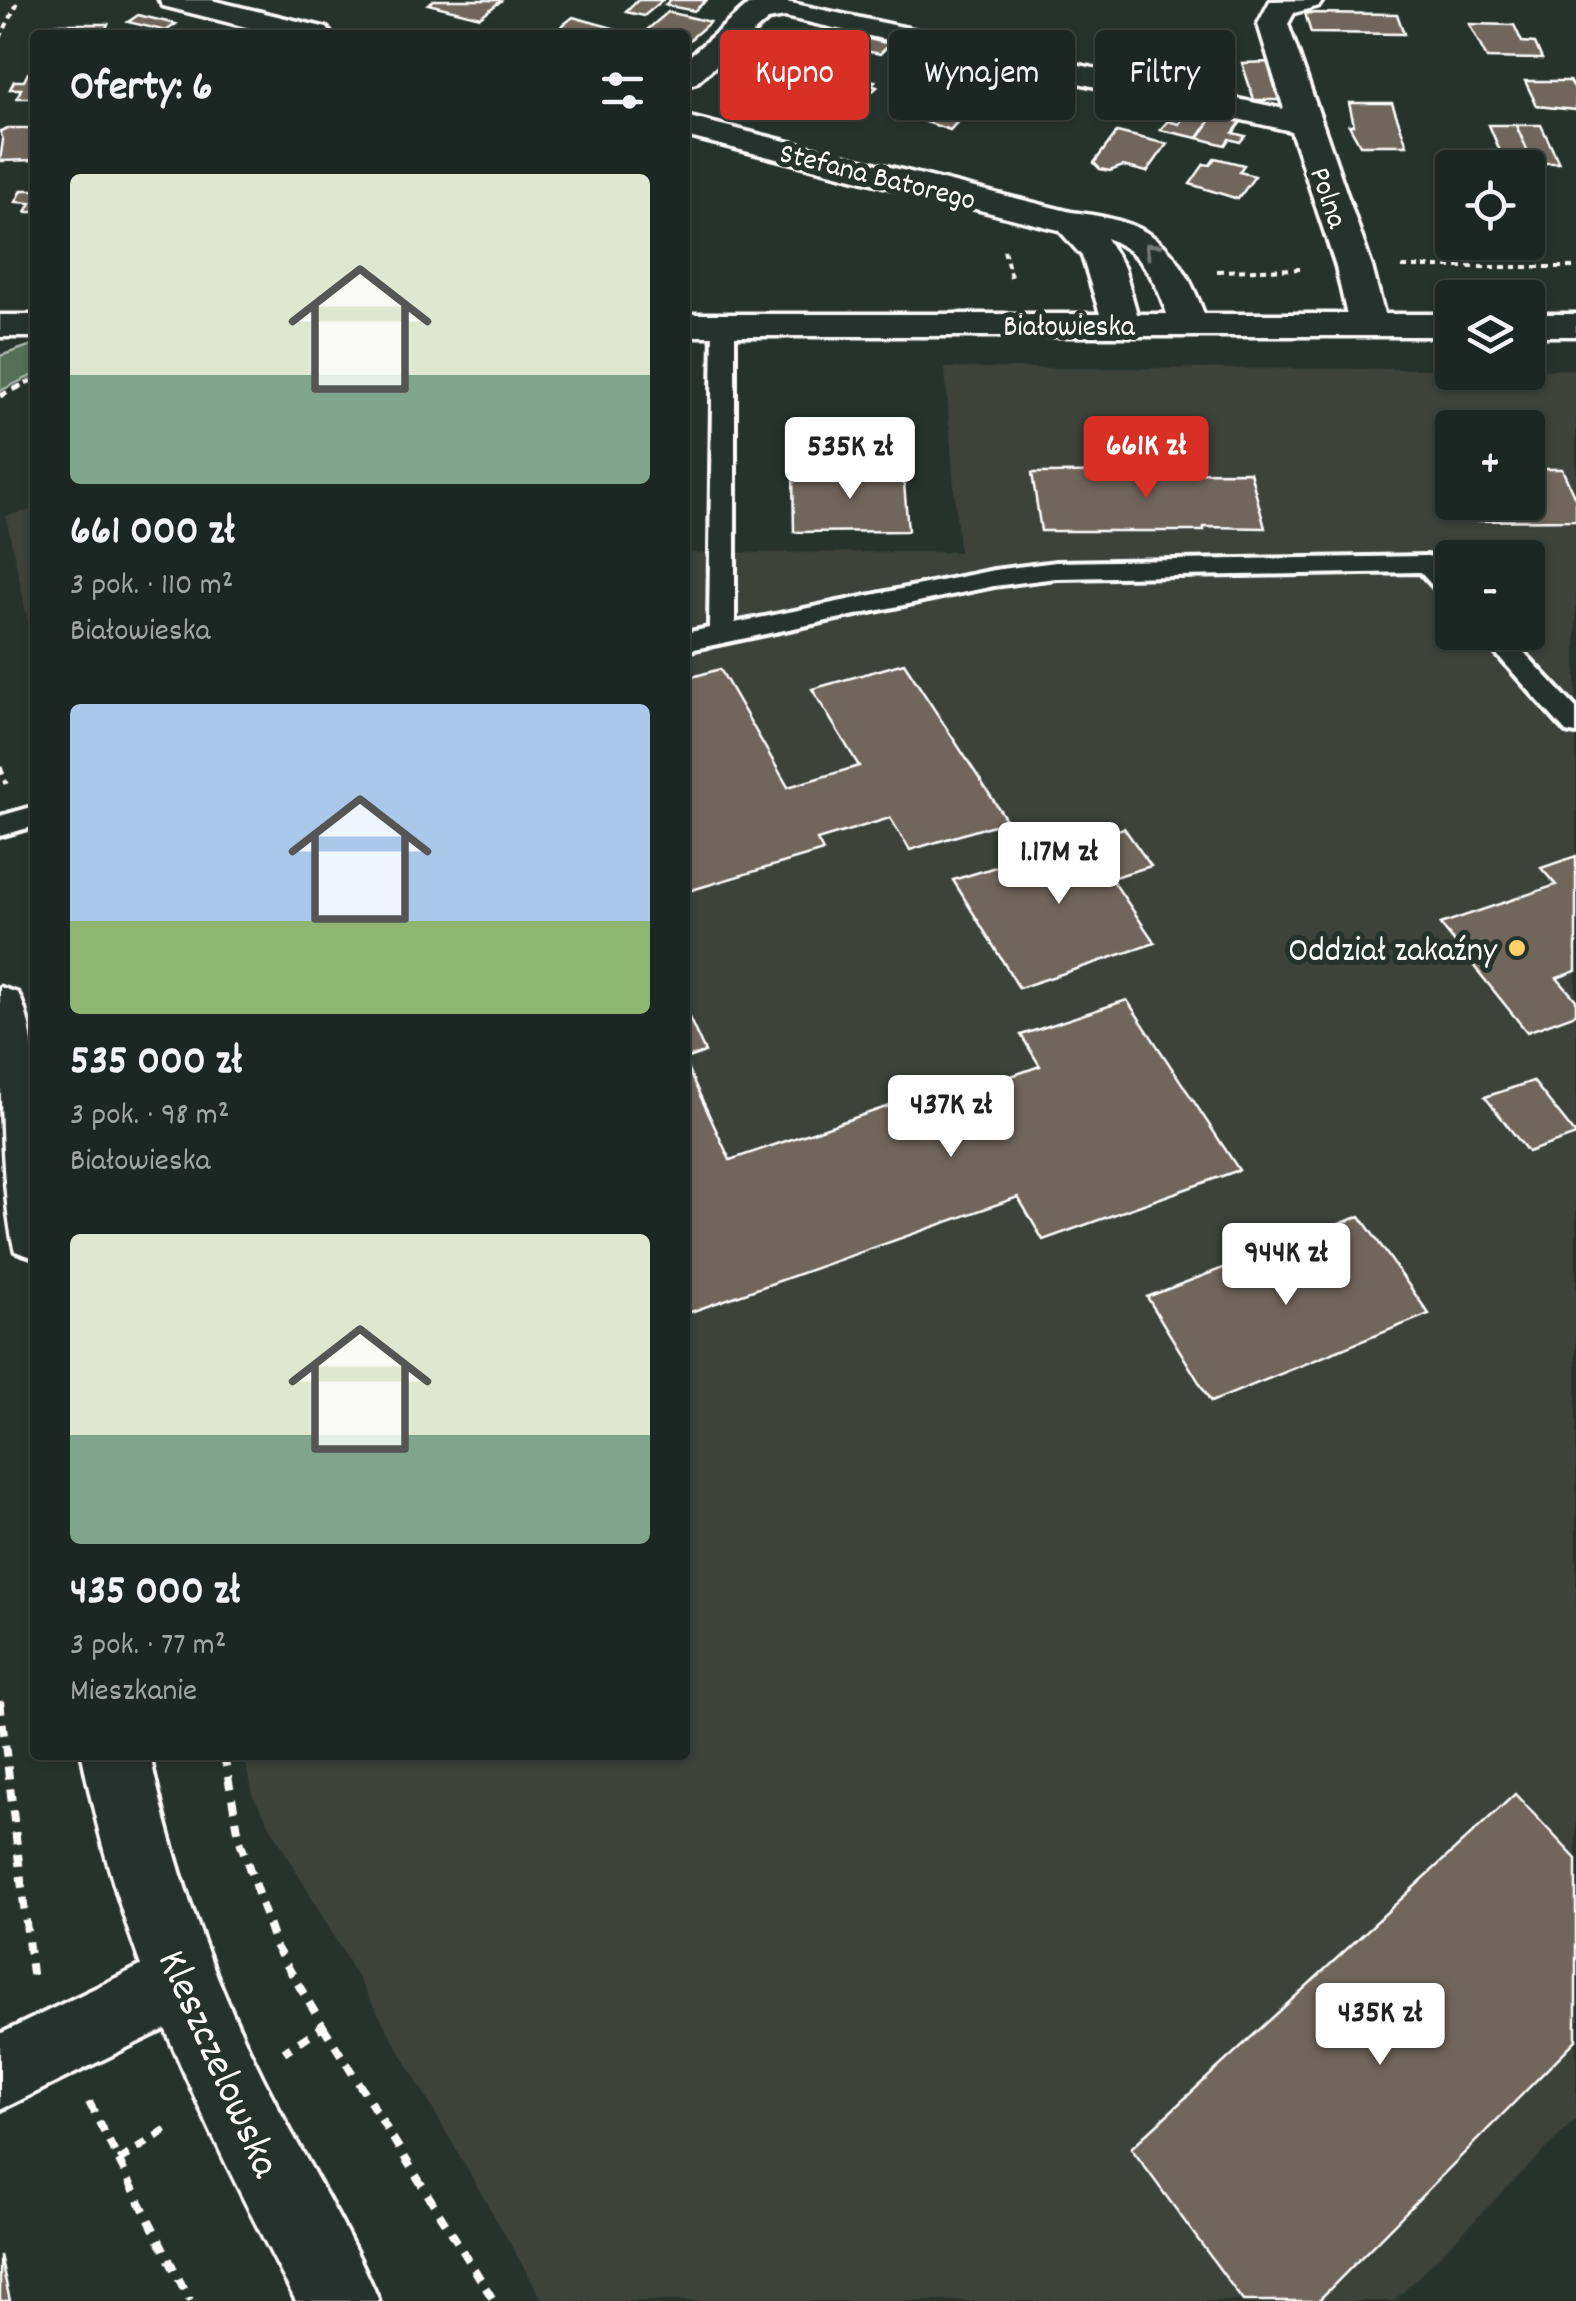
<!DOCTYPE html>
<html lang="pl">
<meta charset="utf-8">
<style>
body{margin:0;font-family:Dekko,sans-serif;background:#29322f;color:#f1f3f6;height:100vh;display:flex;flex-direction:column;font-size:38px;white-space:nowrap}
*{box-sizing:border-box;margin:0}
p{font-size:32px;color:#a0a5a5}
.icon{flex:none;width:55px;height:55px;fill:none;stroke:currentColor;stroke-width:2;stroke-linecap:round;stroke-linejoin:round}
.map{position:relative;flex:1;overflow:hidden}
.drawer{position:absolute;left:30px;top:30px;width:660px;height:1730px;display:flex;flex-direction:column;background:#1c2622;border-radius:10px;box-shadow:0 2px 8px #0004,0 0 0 2px #3a4340}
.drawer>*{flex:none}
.hud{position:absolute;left:720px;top:30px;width:705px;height:90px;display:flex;gap:20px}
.buttons{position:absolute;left:1435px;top:150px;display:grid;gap:20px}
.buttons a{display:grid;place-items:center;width:110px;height:110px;border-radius:10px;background:#1c2622;box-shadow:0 2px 8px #0004,0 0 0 2px #3a4340;font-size:50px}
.price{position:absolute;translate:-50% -85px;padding:0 22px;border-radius:10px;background:#fff;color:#222;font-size:32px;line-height:65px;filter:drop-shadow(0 2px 5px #0008)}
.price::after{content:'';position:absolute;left:50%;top:60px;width:30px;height:22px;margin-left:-15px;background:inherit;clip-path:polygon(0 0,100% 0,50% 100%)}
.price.active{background:#d93025;color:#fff}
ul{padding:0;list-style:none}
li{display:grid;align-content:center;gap:20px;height:530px;padding:0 40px}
li span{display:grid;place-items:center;height:310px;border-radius:10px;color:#555}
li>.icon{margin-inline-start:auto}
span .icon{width:180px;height:180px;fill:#fffc;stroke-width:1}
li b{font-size:42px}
h2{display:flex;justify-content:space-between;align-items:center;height:120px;padding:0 40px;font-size:42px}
.tag{padding:0 35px;border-radius:10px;background:#1c2622;box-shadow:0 2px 8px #0004,0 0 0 2px #3a4340;font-size:35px;line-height:90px}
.tag.active{background:#d93025;color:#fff}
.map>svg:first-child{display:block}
.built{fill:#3c423b;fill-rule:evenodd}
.green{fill:#557057;stroke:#aab8ab;stroke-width:2.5}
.building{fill:#71665c;stroke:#fff;stroke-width:2.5}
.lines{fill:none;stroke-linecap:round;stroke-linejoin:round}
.lane-casing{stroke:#fff;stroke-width:8}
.street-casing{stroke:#fff;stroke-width:7}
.secondary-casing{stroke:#fff;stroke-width:7}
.path-far2{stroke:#fff;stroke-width:4;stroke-dasharray:6 5;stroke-linecap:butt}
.path-far1{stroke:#fff;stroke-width:5;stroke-dasharray:8 6;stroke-linecap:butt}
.path{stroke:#fff;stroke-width:8;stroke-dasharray:12 10;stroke-linecap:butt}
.lane{fill:#26332d;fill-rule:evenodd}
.street{fill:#26332d;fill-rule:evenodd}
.secondary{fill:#26332d;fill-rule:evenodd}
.oneway{stroke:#727a76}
.poi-dot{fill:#ffd166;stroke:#26332d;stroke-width:4}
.labels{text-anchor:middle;stroke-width:10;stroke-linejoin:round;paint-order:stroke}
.far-street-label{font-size:30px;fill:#fff;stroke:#26332d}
.poi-label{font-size:35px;fill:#fff;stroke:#26332d;text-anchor:end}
.near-street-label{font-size:42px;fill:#fff;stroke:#26332d}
</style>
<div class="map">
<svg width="1576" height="2301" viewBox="0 0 1576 2301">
<rect width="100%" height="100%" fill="#26332d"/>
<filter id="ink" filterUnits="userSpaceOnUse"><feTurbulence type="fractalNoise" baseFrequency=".01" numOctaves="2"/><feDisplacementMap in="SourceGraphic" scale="20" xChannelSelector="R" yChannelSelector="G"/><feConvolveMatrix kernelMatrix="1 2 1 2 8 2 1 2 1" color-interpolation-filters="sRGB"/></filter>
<g filter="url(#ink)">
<g class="built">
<path d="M 945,368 L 1452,369 L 1452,372 L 1576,369 L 1576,2119 L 1394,2301 L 543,2301 L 252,1794 L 244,1755 L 685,1755 L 686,553 L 959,552 ZM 1452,428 L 1528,428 L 1528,502 L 1452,502 ZM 1452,558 L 1528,558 L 1528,632 L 1452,632 Z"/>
<path d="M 35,509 L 35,655 L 6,516 Z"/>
</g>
<path class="green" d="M 35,344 L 35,374 L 0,391 L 0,356 Z"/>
<g class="building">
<path d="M 434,0 L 498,0 L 501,1 L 480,17 L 428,4 Z"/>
<path d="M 638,0 L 663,0 L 644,16 L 626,12 Z"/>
<path d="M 670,0 L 707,0 L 694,11 L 665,5 Z"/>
<path d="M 668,12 L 710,22 L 685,44 L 685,35 L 641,35 Z"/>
<path d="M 1305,13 L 1397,14 L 1404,34 L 1311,33 Z"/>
<path d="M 138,15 L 176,24 L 166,31 L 128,22 Z"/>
<path d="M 573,17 L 613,28 L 604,35 L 554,32 Z"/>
<path d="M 54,24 L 108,24 L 103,35 L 38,35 L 49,33 Z"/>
<path d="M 1469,24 L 1514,25 L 1522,42 L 1535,43 L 1542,59 L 1487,58 Z"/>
<path d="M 835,32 L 852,35 L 830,57 L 802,50 L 809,43 L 819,46 Z"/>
<path d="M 852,35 L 890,44 L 880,54 L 861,50 L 850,61 L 830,57 Z"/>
<path d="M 752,49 L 778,55 L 769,63 L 782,66 L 759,88 L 740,83 L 746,77 L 727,73 Z"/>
<path d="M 1179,56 L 1211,62 L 1190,91 L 1158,84 Z"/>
<path d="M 1272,62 L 1285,100 L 1254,100 L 1242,63 Z"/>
<path d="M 995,64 L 1031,72 L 1009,96 L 990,92 L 1006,74 L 989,71 Z"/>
<path d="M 1031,72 L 1049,76 L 1044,83 L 1076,90 L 1066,102 L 1014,90 Z"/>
<path d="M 28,73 L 35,73 L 35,98 L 17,98 L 21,89 L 10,89 L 14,81 L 24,81 Z"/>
<path d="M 838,77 L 856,82 L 861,77 L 875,81 L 871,85 L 877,87 L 859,104 L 820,95 Z"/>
<path d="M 1525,81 L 1570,81 L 1576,90 L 1576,110 L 1537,106 Z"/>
<path d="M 927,97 L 970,108 L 950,130 L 908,116 Z"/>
<path d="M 1349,103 L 1392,103 L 1407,145 L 1360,145 L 1349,125 L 1354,125 Z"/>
<path d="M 1190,107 L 1216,113 L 1198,138 L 1160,130 L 1168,121 L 1179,124 Z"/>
<path d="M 1216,113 L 1243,119 L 1233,133 L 1245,136 L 1240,142 L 1229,139 L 1225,145 L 1198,138 Z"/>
<path d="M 1489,125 L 1516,125 L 1533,163 L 1505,163 Z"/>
<path d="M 1516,125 L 1541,125 L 1559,163 L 1533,163 Z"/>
<path d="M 8,128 L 35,128 L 35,160 L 0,161 L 3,140 L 0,131 Z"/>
<path d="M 1117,132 L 1167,144 L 1147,172 L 1123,166 L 1110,171 L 1100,169 L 1094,163 Z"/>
<path d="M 1215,158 L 1244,165 L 1239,172 L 1255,176 L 1238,199 L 1190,184 L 1204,164 L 1210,165 Z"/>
<path d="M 22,190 L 35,190 L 35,212 L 26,212 L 31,203 L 16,202 Z"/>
<path d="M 1528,469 L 1562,469 L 1576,500 L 1576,520 L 1468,521 L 1462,502 L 1528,502 Z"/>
<path d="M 903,471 L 908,531 L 794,532 L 793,472 Z"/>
<path d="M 1250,472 L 1265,528 L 1204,527 L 1204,531 L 1041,531 L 1032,473 Z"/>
<path d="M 904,663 L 1007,821 L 910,850 L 890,818 L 817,840 L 823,851 L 685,892 L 685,679 L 720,669 L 788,787 L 859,766 L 812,689 Z"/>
<path d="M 1124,828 L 1151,866 L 1111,878 L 1155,943 L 1019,988 L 953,880 Z"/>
<path d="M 1576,856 L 1576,971 L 1557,978 L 1576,1000 L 1576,1014 L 1527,1032 L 1440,924 L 1556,885 L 1541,868 Z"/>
<path d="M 1127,1000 L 1239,1170 L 1043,1240 L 1018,1197 L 685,1314 L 685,1063 L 730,1160 L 957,1083 L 962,1093 L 1040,1066 L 1021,1035 Z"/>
<path d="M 685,1009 L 705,1052 L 685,1059 Z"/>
<path d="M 1533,1081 L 1576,1135 L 1528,1152 L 1485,1097 Z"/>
<path d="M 1360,1216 L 1429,1314 L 1211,1402 L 1147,1297 Z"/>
<path d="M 1515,1794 L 1576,1859 L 1576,2040 L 1318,2301 L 1243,2301 L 1131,2148 Z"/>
<path d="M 0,2255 L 10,2301 L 0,2301 Z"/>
</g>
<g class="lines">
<defs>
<g id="lane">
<path d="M 724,318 L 735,325 L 735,623 L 994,570 L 1056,562 L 1427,556 L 1436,558 L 1452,576 L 1452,599 L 1443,597 L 1420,572 L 1056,578 L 994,586 L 685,651 L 685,633 L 709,628 L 713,325 Z"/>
<path d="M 1477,632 L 1505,632 L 1576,708 L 1576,734 L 1566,732 Z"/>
<path d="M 35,806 L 35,826 L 0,836 L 0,816 Z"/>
</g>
<g id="street">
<path d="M 777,0 L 1284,109 L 1258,24 L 1270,1 L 1323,0 L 1319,6 L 1294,13 L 1288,24 L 1372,267 L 1387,325 L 1381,333 L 1368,336 L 1355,333 L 1349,325 L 1336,267 L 1291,131 L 785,17 L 768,20 L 696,83 L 685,86 L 685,60 L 748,5 Z"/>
<path d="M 178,1948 L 204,1958 L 214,1984 L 204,2010 L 0,2110 L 0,2034 Z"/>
</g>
<g id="secondary">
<path d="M 159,0 L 211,0 L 327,28 L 332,35 L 278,35 L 163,6 Z"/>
<path d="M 685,116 L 1071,212 C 1148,221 1177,241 1204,314 L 1452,314 L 1452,336 L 685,336 L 685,314 L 1100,314 L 1082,256 L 1059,230 L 685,136 ZM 1106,238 C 1142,252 1155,278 1167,314 L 1137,314 L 1124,268 Z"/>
<rect x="1528" y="314" width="48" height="22"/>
<rect x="0" y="315" width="35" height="22"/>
<path d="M 0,987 L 18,993 C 47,1047 35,1193 35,1258 L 15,1251 C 0,1195 0,1053 0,987 Z"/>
<path d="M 82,1755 L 150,1755 C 174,1869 211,1974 263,2078 C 300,2153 347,2224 379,2301 L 296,2301 C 203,2124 120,1953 82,1755 Z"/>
</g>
</defs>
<use href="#lane" class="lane-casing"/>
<use href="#street" class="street-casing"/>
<use href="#secondary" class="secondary-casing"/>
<g class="path-far2">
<path d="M 0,38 L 19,0"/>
<path d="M 1004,250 L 1012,281"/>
<path d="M 1402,267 L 1576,267"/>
<path d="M 1217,271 L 1305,269"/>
<path d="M 16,388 L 35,379"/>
</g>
<g class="path-far1">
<path d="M 0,396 L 21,386"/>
<path d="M 0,767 L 6,784"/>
</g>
<g class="path">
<path d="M 0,1701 L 33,1982"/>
<path d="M 224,1755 L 240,1841 L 276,1947 L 323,2026 L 284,2052"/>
<path d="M 323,2026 L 494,2301"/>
<path d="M 89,2102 L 190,2301"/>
<path d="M 119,2161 L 173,2125"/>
</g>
<use href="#lane" class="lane"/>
<use href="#street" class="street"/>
<use href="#secondary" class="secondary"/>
</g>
<defs><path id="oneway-chevron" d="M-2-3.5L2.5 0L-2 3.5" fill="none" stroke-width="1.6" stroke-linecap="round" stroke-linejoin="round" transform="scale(2.5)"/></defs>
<use class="oneway" href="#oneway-chevron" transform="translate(1151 249) rotate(-138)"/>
</g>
<circle class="poi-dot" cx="1517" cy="948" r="10"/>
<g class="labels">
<g class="far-street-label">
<text transform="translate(878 175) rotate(14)" y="10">Stefana Batorego</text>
<text transform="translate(1330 197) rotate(71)" y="10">Polna</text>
<text x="1069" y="335">Białowieska</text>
</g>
<g class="poi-label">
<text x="1497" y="960">Oddział zakaźny</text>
</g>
<g class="near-street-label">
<text transform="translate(222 2062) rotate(66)" y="15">Kleszczelowska</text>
</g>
</g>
</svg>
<div class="buttons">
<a><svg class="icon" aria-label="locate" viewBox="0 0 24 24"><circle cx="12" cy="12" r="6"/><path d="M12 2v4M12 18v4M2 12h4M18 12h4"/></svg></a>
<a><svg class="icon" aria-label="layers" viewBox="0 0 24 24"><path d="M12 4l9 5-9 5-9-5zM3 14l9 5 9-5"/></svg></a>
<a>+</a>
<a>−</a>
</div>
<b class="price active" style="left:1146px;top:501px">661K zł</b>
<b class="price" style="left:850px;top:502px">535K zł</b>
<b class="price" style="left:1059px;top:907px">1.17M zł</b>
<b class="price" style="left:951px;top:1160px">437K zł</b>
<b class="price" style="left:1286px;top:1308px">944K zł</b>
<b class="price" style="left:1380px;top:2068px">435K zł</b>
<div class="hud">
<a class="tag active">Kupno</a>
<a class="tag">Wynajem</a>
<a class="tag">Filtry</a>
</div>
<section class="drawer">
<h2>Oferty: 6<svg class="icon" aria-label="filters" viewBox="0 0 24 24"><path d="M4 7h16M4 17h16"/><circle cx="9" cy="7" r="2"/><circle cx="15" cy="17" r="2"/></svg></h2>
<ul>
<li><span style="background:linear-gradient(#dfe7d0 65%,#7fa58c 0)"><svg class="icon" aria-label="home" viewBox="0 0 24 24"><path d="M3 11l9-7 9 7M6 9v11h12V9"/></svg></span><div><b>661 000 zł</b><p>3 pok. · 110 m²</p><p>Białowieska</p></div></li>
<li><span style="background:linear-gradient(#a9c7e8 70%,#8fb573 0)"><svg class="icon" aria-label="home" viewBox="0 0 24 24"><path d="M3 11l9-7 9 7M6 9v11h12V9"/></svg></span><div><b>535 000 zł</b><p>3 pok. · 98 m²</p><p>Białowieska</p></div></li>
<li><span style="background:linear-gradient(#dfe7d0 65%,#7fa58c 0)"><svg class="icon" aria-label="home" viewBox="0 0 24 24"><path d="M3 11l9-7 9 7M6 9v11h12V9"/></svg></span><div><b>435 000 zł</b><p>3 pok. · 77 m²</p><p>Mieszkanie</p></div></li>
</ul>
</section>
</div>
